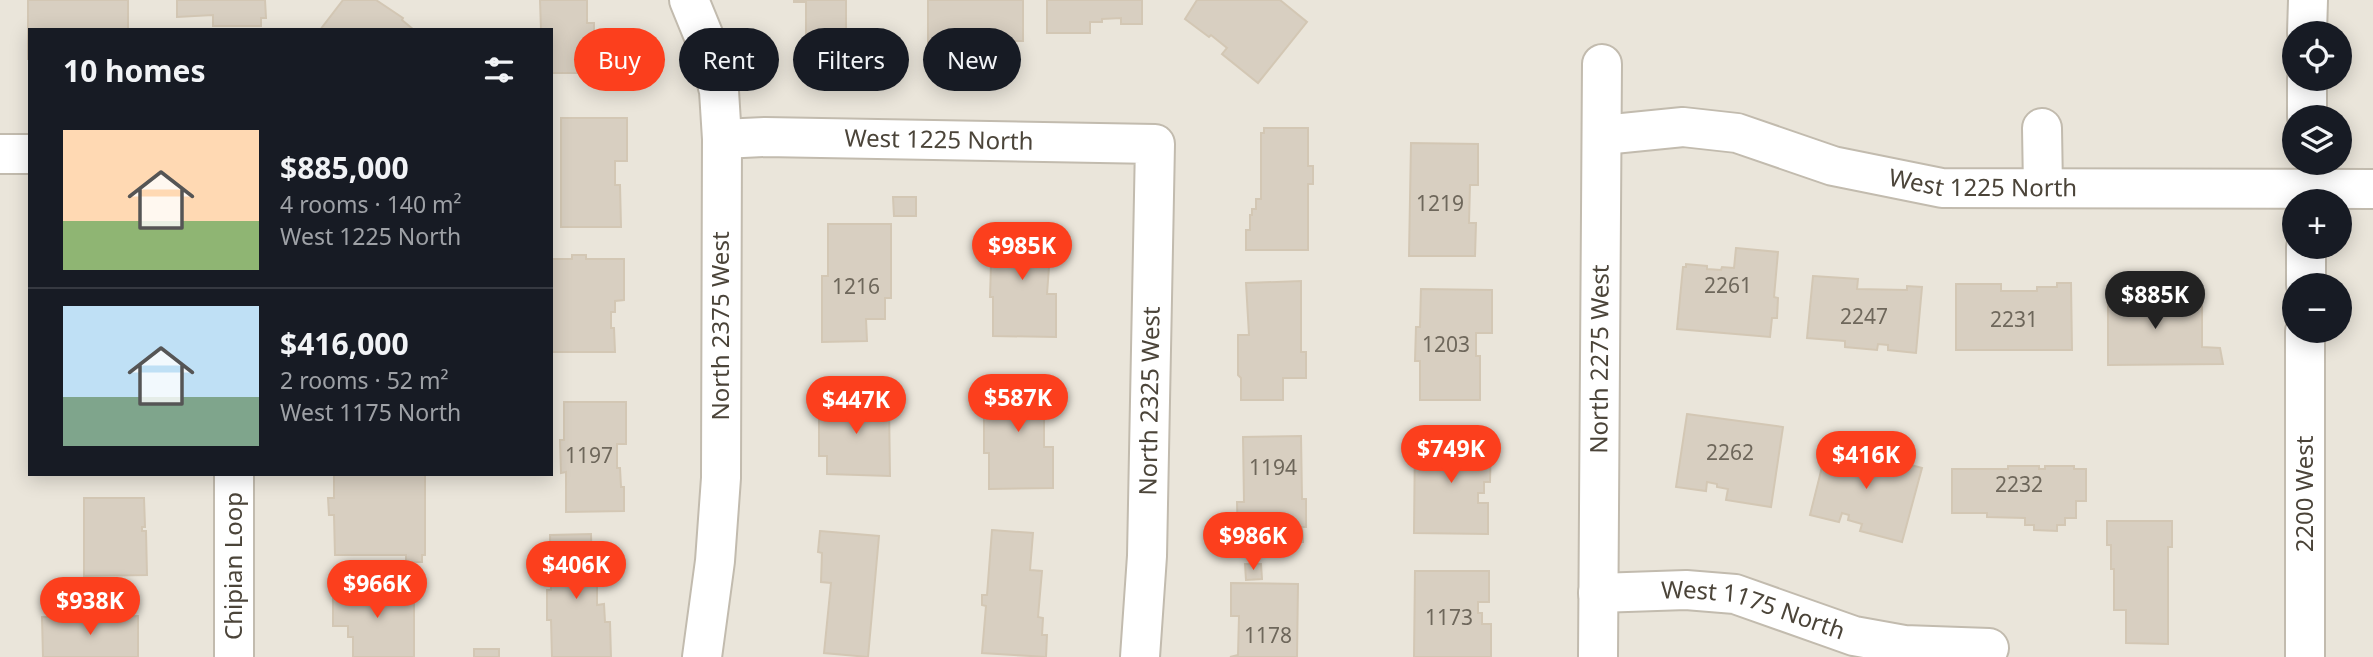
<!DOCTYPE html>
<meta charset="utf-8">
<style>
body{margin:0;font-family:"Noto Sans",sans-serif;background:#242831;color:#f1f3f6;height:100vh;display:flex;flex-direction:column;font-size:26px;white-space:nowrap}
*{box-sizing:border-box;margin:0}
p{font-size:23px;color:#9ea1a6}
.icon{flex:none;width:38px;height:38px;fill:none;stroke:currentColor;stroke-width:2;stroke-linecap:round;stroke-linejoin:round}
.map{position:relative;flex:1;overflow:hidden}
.panel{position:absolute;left:28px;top:28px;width:525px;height:448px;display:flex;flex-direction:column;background:#171b24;border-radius:0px;box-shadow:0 4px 18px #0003}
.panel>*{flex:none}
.hud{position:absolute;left:574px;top:28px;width:665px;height:63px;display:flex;gap:14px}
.tools{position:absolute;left:2282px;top:21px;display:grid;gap:14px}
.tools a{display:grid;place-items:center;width:70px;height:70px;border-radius:50%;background:#171b24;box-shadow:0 4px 18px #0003;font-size:35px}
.price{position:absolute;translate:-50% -60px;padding:0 16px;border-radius:24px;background:#fc3f1d;color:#fff;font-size:23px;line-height:46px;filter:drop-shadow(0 2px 4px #0008)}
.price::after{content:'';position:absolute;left:50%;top:42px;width:21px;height:16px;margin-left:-10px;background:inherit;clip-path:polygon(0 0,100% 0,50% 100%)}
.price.on{background:#222;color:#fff}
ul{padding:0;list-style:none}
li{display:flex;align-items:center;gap:21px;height:175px;padding:0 35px}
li+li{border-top:2px solid #363941}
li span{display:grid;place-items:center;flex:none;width:196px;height:140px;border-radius:0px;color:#555}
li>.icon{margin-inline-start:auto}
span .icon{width:84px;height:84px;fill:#fffc;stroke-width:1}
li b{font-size:30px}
h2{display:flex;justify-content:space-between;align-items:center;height:84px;padding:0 35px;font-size:30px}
.chip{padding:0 24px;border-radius:32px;background:#171b24;box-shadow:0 4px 18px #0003;font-size:24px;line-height:63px}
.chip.on{background:#fc3f1d;color:#fff}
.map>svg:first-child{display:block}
.residential{fill:#eae5da;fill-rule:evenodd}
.building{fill:#d8cfc1;stroke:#d3c7b4;stroke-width:2}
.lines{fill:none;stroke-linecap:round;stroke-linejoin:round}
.minor-casing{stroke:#c2bbae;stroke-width:42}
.minor{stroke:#fff;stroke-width:38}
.labels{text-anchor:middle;stroke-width:5;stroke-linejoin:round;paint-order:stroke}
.number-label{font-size:21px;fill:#6e675b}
.street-label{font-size:24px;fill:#4b4439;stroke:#fff}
</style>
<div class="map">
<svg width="2373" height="657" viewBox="0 0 2373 657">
<rect width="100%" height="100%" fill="#f6f3ec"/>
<path class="residential" d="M 0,0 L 2373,0 L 2373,657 L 0,657 ZM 30,30 L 551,30 L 551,474 L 30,474 ZM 2294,33 L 2340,33 L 2340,79 L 2294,79 ZM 2294,117 L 2340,117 L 2340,163 L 2294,163 ZM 2294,201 L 2340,201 L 2340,247 L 2294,247 ZM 2294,285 L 2340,285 L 2340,331 L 2294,331 Z"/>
<g class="building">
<path d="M 28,0 L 128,0 L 128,30 L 30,30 L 28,60 Z"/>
<path d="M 177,0 L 265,0 L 266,18 L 261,18 L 261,26 L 213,26 L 213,15 L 177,17 Z"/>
<path d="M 343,0 L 376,0 L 403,18 L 402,20 L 414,30 L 320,30 Z"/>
<path d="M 540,0 L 587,0 L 587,23 L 594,23 L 594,48 L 601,48 L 601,73 L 551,73 L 551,30 L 541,30 Z"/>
<path d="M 794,0 L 846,0 L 846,39 L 806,39 L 806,2 L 794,2 Z"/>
<path d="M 928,0 L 1023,0 L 1023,41 L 995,41 L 995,30 L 984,30 L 984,35 L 972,35 L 972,47 L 928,47 Z"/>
<path d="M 1047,0 L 1142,0 L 1142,24 L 1121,24 L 1121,18 L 1102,19 L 1102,22 L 1090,22 L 1090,33 L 1047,33 Z"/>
<path d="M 1197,0 L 1280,0 L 1307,22 L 1258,83 L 1222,54 L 1227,48 L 1211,35 L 1209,37 L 1185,19 Z"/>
<path d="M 561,118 L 627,118 L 627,161 L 615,161 L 615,185 L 620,185 L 621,227 L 561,227 Z"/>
<path d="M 1264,128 L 1308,128 L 1308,166 L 1313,166 L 1313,184 L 1308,184 L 1308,250 L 1246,250 L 1246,230 L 1250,230 L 1250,215 L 1252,215 L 1252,209 L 1256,209 L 1256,199 L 1261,199 L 1261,133 L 1264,133 Z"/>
<path d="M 1411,143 L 1478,144 L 1478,185 L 1470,185 L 1469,223 L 1476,223 L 1475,256 L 1409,256 Z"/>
<path d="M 893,197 L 916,197 L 916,216 L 894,216 Z"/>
<path d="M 828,224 L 891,224 L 891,298 L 885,298 L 885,319 L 866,319 L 867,341 L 822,342 L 822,276 L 828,276 Z"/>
<path d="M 990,227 L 1052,227 L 1047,294 L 1056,294 L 1056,337 L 993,336 L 993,297 L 990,297 L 991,265 L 993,265 L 994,256 L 990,256 Z"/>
<path d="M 1736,248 L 1778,252 L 1774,297 L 1778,298 L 1777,318 L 1772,318 L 1770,337 L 1677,329 L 1683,267 L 1686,267 L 1686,264 L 1707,266 L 1707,269 L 1721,270 L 1722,267 L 1734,268 Z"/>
<path d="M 572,255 L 586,255 L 586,259 L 624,259 L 624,300 L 615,301 L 615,312 L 611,312 L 611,328 L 614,328 L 615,352 L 551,352 L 551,259 L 572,259 Z"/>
<path d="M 1813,276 L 1858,279 L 1857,289 L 1907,290 L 1907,286 L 1922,287 L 1916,353 L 1888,350 L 1888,345 L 1878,344 L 1877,350 L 1845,347 L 1845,341 L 1807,338 Z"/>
<path d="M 1301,281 L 1301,352 L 1306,352 L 1306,378 L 1283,378 L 1283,400 L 1241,400 L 1241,378 L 1238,375 L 1238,335 L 1249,335 L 1246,283 Z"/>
<path d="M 2057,283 L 2071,283 L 2072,350 L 1956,350 L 1956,284 L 2001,284 L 2001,291 L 2037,291 L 2037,287 L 2057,287 Z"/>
<path d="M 2108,287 L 2152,287 L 2152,301 L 2162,301 L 2162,304 L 2202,301 L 2202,347 L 2220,348 L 2223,364 L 2108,365 Z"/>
<path d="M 1421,289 L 1492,290 L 1492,333 L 1476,333 L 1476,356 L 1480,356 L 1480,400 L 1420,400 L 1420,361 L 1415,361 L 1416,327 L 1420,327 Z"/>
<path d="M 988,379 L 1050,379 L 1050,405 L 1046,405 L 1047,409 L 1044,409 L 1044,447 L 1053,447 L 1053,488 L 989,489 L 989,453 L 984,453 L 984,418 L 988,418 Z"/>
<path d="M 885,392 L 885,405 L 889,405 L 890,476 L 827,474 L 827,456 L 819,456 L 819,405 L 853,403 L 853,393 Z"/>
<path d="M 564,402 L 626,402 L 626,444 L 617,444 L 617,468 L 620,468 L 621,487 L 624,487 L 624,511 L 566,512 L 566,472 L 561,473 L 560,440 L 564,440 Z"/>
<path d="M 1687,414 L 1783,427 L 1771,507 L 1726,500 L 1728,489 L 1717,487 L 1717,484 L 1707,482 L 1706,491 L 1676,487 Z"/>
<path d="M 1301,436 L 1302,499 L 1306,499 L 1306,527 L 1302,527 L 1303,542 L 1238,543 L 1237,502 L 1244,502 L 1243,437 Z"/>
<path d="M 1415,437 L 1491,438 L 1490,482 L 1484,482 L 1484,493 L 1478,493 L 1478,503 L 1488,503 L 1488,534 L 1414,533 Z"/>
<path d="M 1828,443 L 1922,468 L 1902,542 L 1860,531 L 1862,524 L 1848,520 L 1849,515 L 1842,513 L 1839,522 L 1810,515 Z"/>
<path d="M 2008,466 L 2039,466 L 2039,469 L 2045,469 L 2045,466 L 2074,466 L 2074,469 L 2086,469 L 2086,501 L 2076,501 L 2076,518 L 2065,518 L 2065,525 L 2057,525 L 2057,531 L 2034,530 L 2034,525 L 2025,525 L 2025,518 L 1987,517 L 1987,513 L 1952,513 L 1952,469 L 2008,469 Z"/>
<path d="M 334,474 L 425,474 L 425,555 L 422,555 L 422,562 L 406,562 L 406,555 L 335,555 L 334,515 L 329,515 L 328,498 L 334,498 Z"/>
<path d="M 84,498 L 144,498 L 145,527 L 142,527 L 142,531 L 146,531 L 147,575 L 84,576 Z"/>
<path d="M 2107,521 L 2172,521 L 2172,547 L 2168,547 L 2168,644 L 2126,643 L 2126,610 L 2114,610 L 2114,569 L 2111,569 L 2111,545 L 2107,545 Z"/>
<path d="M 992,530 L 1033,533 L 1030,570 L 1042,571 L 1038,617 L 1043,618 L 1042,635 L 1047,635 L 1046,657 L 982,653 L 986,606 L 982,605 L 982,595 L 987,595 Z"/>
<path d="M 820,531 L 879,536 L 868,657 L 824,653 L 831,583 L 821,582 L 822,553 L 818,552 Z"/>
<path d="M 591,534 L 592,571 L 597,571 L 597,605 L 604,604 L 605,622 L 610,622 L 611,657 L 552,657 L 551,620 L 547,620 L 547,590 L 551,590 L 550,535 Z"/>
<path d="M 1245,564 L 1261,564 L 1262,579 L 1246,580 Z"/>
<path d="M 1415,571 L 1489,571 L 1489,602 L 1478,602 L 1478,613 L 1482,613 L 1482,624 L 1491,624 L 1491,657 L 1414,657 Z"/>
<path d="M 1231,583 L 1298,584 L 1297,657 L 1230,657 L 1238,655 L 1239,616 L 1231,616 Z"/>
<path d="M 333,586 L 358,586 L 358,588 L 414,587 L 414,657 L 353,657 L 353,637 L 348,637 L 348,626 L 333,626 Z"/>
<path d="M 138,616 L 138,657 L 43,657 L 42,617 Z"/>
<rect x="474" y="649" width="25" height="8"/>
</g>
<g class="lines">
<defs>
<g id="minor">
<path d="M 689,0 L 707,44 L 719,91 L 722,139 L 721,478 L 715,561 L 702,657"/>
<path d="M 2307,33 L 2308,0"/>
<path d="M 2307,117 L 2307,79"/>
<path d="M 2042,128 L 2043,188"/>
<path id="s1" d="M 1603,135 L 1683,127 L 1737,133 L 1833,166 L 1942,188 L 2373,189"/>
<path id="s2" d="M 722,139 L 765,137 L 1155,144 L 1147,556 L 1140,657"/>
<path d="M 0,154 L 30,154"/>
<path d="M 2306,285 L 2306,247"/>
<path id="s3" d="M 1598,593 L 1686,590 L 1735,594 L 1854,636 L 1904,645 L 1989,648"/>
<path d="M 234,657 L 234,474"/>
<path id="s4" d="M 1598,657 L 1602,64"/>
<path d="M 2305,657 L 2305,331"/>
</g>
</defs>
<use href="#minor" class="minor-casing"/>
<use href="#minor" class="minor"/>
</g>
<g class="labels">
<g class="number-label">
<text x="1440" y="211">1219</text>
<text x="1728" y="293">2261</text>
<text x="856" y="294">1216</text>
<text x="1864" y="324">2247</text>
<text x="2014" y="327">2231</text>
<text x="1446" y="352">1203</text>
<text x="1730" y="460">2262</text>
<text x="589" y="463">1197</text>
<text x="1273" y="475">1194</text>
<text x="2019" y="492">2232</text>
<text x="1449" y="625">1173</text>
<text x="1268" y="643">1178</text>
</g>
<g class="street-label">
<text dy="8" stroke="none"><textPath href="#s2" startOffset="217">West 1225 North</textPath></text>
<text dy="8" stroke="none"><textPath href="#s1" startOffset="388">West 1225 North</textPath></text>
<text transform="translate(721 326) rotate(-90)" y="8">North 2375 West</text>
<text dy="8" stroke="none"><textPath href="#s4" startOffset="298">North 2275 West</textPath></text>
<text transform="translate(1150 401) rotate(-89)" y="8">North 2325 West</text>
<text transform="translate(2305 494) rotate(-90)" y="8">2200 West</text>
<text transform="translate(234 566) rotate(-90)" y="8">Chipian Loop</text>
<text dy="8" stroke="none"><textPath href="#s3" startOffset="158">West 1175 North</textPath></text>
</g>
</g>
</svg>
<div class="tools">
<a><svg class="icon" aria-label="locate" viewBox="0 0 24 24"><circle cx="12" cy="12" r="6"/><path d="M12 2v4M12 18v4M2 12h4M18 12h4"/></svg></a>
<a><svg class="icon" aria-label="layers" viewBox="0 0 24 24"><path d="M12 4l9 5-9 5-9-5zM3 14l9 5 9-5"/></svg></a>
<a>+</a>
<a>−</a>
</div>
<b class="price" style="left:1022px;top:282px">$985K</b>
<b class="price on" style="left:2155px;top:331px">$885K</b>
<b class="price" style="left:1018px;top:434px">$587K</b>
<b class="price" style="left:856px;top:436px">$447K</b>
<b class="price" style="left:1451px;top:485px">$749K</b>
<b class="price" style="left:1866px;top:491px">$416K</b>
<b class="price" style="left:1253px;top:572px">$986K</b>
<b class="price" style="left:576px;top:601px">$406K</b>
<b class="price" style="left:377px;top:620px">$966K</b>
<b class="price" style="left:90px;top:637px">$938K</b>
<div class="hud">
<a class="chip on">Buy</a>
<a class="chip">Rent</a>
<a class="chip">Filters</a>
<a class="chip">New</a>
</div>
<section class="panel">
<h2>10 homes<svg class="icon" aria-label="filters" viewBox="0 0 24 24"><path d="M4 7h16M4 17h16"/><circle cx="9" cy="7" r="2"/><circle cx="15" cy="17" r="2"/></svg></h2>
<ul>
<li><span style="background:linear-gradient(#ffd9b3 65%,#8fb573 0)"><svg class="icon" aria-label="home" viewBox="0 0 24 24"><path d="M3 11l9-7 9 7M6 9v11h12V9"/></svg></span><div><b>$885,000</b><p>4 rooms · 140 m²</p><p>West 1225 North</p></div></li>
<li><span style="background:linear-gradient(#bfe0f5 65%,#7fa58c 0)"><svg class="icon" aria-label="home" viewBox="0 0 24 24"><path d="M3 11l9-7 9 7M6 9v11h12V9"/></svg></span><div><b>$416,000</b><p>2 rooms · 52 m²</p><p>West 1175 North</p></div></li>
</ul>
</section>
</div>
